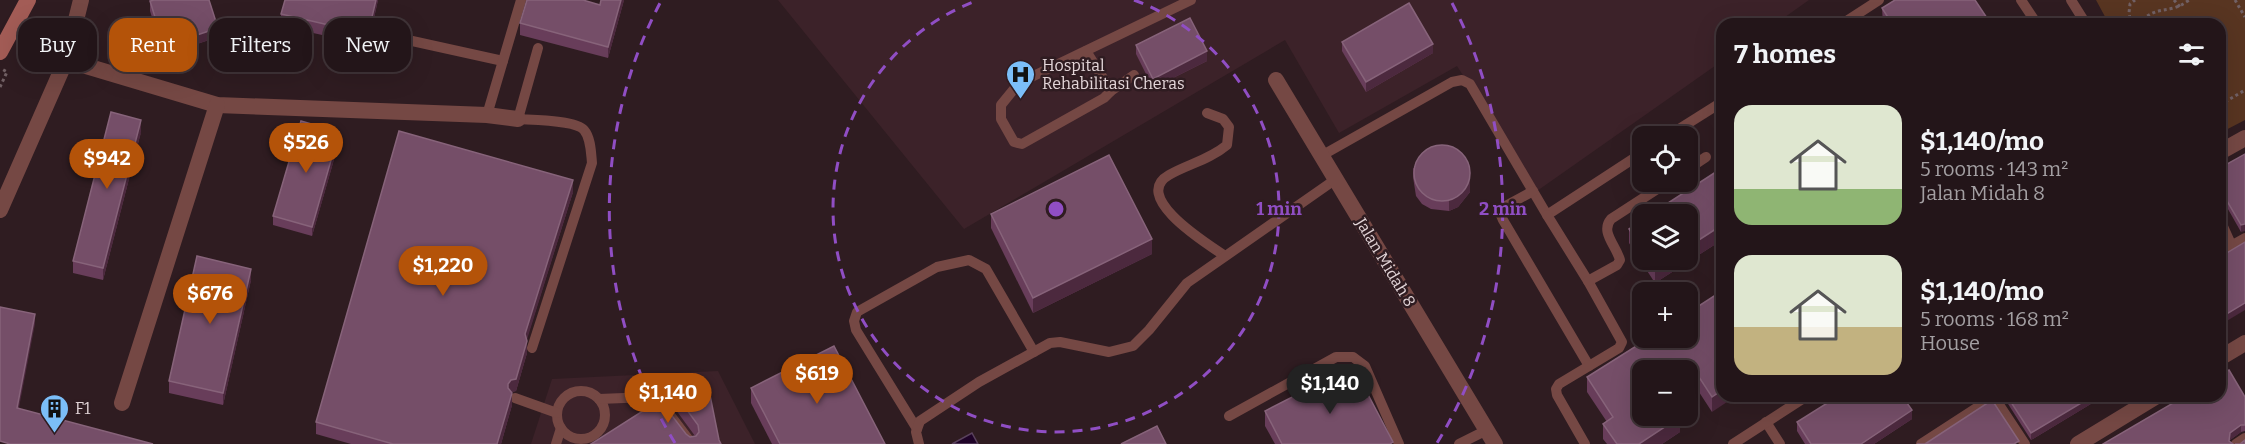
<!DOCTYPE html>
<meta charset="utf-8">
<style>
body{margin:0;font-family:Bitter,serif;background:#2b1e22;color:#f1f3f6;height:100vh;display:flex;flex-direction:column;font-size:22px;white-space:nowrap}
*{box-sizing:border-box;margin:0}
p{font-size:20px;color:#a39fa2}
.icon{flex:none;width:33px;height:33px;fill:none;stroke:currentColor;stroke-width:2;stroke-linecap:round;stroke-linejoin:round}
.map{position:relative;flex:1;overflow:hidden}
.sheet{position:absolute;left:1716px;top:18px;width:510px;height:384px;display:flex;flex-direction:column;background:#231519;border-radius:18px;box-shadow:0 6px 24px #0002,0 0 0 2px #403438}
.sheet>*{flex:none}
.guide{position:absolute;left:18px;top:18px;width:570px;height:54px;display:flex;gap:12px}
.tools{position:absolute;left:1632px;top:126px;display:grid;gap:12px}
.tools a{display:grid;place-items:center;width:66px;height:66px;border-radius:12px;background:#231519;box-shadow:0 6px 24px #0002,0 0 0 2px #403438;font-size:30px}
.price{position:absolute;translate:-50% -51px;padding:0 14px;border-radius:21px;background:#b45309;color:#fff;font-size:20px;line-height:39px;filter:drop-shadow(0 2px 3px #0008)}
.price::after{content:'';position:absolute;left:50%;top:36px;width:18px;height:14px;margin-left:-9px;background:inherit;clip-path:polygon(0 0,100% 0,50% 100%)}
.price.on{background:#222;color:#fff}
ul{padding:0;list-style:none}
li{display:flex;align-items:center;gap:18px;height:150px;padding:0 18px}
li span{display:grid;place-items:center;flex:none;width:168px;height:120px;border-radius:18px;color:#555}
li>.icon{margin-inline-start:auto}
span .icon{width:72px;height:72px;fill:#fffc;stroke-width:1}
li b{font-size:26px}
h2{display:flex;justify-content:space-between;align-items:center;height:72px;padding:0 18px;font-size:26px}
.pill{padding:0 21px;border-radius:18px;background:#231519;box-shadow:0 6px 24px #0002,0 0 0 2px #403438;font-size:21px;line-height:54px}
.pill.on{background:#b45309;color:#fff}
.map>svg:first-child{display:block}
.built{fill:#3c2229}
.green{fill:#583521}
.water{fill:#1f0328;stroke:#5a425d;stroke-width:1.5}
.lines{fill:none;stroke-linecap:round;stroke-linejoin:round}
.path{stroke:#716064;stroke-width:3;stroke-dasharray:3 3;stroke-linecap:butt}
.service{stroke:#754844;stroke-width:10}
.minor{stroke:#754844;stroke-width:16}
.secondary{stroke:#a35c56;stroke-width:16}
.wall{fill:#683d5a}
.shaded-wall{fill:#4c293e}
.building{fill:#754e68;stroke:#87637a;stroke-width:1.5}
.ring{fill:none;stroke:#904ec4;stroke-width:3;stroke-dasharray:10 8}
.labels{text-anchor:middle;stroke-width:5;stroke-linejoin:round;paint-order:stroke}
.poi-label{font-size:16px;fill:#e3d5d8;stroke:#2f1c21;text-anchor:start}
.street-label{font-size:16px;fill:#e3d5d8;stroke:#2f1c21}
.centre{fill:#904ec4;stroke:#2f1c21;stroke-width:3}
.ring-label{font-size:18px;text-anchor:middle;font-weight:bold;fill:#904ec4;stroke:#2f1c21;stroke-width:5;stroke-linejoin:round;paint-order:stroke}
</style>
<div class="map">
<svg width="2245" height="444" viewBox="0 0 2245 444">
<rect width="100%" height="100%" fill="#2f1c21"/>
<g class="built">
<path d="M 778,0 L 1809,0 L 1775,24 L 1722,24 L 1722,61 L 1537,191 L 1457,66 L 1339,133 L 1285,40 L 964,229 Z"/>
<path d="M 718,371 L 755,444 L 531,444 L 552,379 Z"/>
</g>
<path class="green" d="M 2096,0 L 2245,0 L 2245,120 L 2220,133 L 2220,24 L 2109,24 Z"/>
<path class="water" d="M 972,433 L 978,444 L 952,444 Z"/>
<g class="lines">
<g class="path">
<path d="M 2174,0 L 2180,7"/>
<path d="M 2235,0 L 2245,17"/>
<path d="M 2131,24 L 2129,13 L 2130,4 L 2135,0"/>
<path d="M 2138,24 C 2158,3 2168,16 2189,0"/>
<path d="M 0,87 L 7,72 L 2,69"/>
<path d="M 2220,105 L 2245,90"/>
</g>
<g class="service">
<path d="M 2021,0 L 2037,24"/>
<path d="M 2071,0 L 2086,24"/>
<path d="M 1842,24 L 1879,0"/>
<path d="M 385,35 L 503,61"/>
<path d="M 1086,51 L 1111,91"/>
<path d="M 1134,75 L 1111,91 L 1104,98 L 1022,144 L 1014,142 L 1001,119 L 1001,105 L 1019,83 L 1191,0"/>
<path d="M 1207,113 L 1223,119 L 1229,127 L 1227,145 C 1209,160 1188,164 1169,175 C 1130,197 1209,245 1225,256"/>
<path d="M 487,115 L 521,0"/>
<path d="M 1668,136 L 1722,102"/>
<path d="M 1321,156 L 1452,82 L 1462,80 L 1470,84 L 1547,215 L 1642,153"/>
<path d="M 1688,169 L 1706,157"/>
<path d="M 1533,191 L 1504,207 L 1500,213 L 1503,220 L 1589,366"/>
<path d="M 1547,215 L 1588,281 L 1622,342 L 1619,348 L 1559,384 L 1556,389 L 1557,395 L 1585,444"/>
<path d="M 2220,252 L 2245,238"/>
<path d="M 1588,281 L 1617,265 L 1620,260 C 1616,245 1600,232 1611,219 L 1668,182"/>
<path d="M 532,348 L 592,163 C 591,153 591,138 584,130 C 576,120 532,120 518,119 L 538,48"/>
<circle cx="581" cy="415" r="24"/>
<path d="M 1994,397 L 2025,444"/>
<path d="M 515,398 L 557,413"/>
<path d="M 599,399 L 649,397 L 658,399 L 692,444"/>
<path d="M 1229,416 L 1336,357 L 1353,357 L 1365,366 L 1399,444"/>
<path d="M 1766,422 L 1780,444"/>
<path d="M 917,429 L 856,330 L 854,321 L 857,312 L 937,267 L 969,260 L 986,269 L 1034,352"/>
<path d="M 556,444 L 561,428"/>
<path d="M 919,444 L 916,432 L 920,421 L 979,382 L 1050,343 L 1060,342 L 1109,352 L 1133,346 L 1149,330 L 1187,283 L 1336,179"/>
<path d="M 1459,444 L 1487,430"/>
<path d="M 1733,444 L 1807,396"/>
<path d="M 1921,444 L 1995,396"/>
<path d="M 2236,444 L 2245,438"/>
</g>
<g class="minor">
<path d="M 66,60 L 217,105 L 487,115 L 518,119"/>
<path d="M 1276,80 L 1495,444"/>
<path d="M 2220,152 L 2245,138"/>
<path d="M 0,210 L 66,60 L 81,0"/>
<path d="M 2220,227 L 2229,247"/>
<path d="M 2220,358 L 2245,343"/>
<path d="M 122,403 L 217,105"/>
<path d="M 2078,444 L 2157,396"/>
</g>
<path class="secondary" d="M 0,52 L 28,0"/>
</g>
<g class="wall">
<path d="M 378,0 L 368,45 L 281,26 L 281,14 Z"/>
<path d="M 624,0 L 608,58 L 520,35 L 520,23 Z"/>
<path d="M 150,1 L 218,37 L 164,55 L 150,11 Z"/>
<path d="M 1882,8 L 1991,24 L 1883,24 Z"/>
<path d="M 1342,42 L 1433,53 L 1366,92 L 1342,51 Z"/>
<path d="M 1136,45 L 1207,61 L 1153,88 L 1136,54 Z"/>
<path d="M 141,132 L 103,280 L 73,273 L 73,261 Z"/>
<path d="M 339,142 L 312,236 L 273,225 L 273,216 Z"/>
<path d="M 2245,154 L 2241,232 L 2220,195 L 2220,168 Z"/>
<path d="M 1413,168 L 1470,192 L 1458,207 L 1449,211 L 1431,209 L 1422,204 L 1416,196 L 1413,177 Z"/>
<path d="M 1722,168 L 1722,240 L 1655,283 L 1629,243 L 1629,229 L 1642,220 L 1642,260 L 1688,260 L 1688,214 L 1651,214 Z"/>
<path d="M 573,192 L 526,341 L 527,353 L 516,391 L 511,392 L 512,405 L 501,444 L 351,444 L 316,434 L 316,422 Z"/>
<path d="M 991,214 L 1152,254 L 1033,313 L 991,228 Z"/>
<path d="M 251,280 L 223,405 L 169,393 L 169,381 Z"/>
<path d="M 1714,296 L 1712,412 L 1699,392 L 1642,370 L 1680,432 L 1662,444 L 1607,444 L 1603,439 L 1603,424 L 1607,422 L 1587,392 L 1587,377 Z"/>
<path d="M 751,388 L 885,444 L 772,444 L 751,403 Z"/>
<path d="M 673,391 L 719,440 L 591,444 L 695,436 L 673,406 Z"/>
<path d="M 2003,396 L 2104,396 L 2031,440 Z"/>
<path d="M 1826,397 L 1912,419 L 1874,444 L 1805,444 L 1797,431 L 1797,422 L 1826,404 Z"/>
<path d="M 2245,397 L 2245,431 L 2241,432 L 2230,440 L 2103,444 Z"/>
<path d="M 1265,411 L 1393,444 L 1275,444 L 1265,426 Z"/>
</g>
<g class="shaded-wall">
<path d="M 376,0 L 378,0 L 368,45 L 368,34 Z"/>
<path d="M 621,0 L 624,0 L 608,58 L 608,47 Z"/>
<path d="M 218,28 L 218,37 L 164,55 L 164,46 Z"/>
<path d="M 1433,44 L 1433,53 L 1366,92 L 1366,82 Z"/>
<path d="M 1207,51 L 1207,61 L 1153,88 L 1153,79 Z"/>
<path d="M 141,120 L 141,132 L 103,280 L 103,268 Z"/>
<path d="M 339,132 L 339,142 L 312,236 L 312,227 Z"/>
<path d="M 1470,164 L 1470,192 L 1458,207 L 1449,211 L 1449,201 Z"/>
<path d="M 573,180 L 573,192 L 525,346 L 525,334 Z"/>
<path d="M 2245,224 L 2245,231 L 2241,232 L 2241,225 Z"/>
<path d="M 1722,225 L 1722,240 L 1655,283 L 1655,268 L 1669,260 L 1688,260 L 1688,247 Z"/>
<path d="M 1152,239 L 1152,254 L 1033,313 L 1033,298 Z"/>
<path d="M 251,269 L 251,280 L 223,405 L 223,393 Z"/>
<path d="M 2245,303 L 2245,310 L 2220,325 L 2220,318 Z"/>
<path d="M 35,314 L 35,324 L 17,418 L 17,408 Z"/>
<path d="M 527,341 L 527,353 L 516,391 L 511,392 L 508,396 L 508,384 Z"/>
<path d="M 1699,377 L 1699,392 L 1688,399 L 1688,384 Z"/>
<path d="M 1722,390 L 1722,396 L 1736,396 L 1712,412 L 1712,397 Z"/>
<path d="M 512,393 L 512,405 L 501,444 L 497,444 Z"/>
<path d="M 2093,396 L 2104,396 L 2031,440 L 2031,433 Z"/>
<path d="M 1912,410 L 1912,419 L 1874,444 L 1861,444 Z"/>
<path d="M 1680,417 L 1680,432 L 1662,444 L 1639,444 Z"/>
<path d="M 2241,425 L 2241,432 L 2230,440 L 2230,433 Z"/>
</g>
<g class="building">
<path d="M 154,0 L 209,0 L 218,28 L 164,46 L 150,1 Z"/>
<path d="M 285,0 L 376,0 L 368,34 L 281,14 Z"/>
<path d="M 527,0 L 583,0 L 600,5 L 601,0 L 621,0 L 608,47 L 520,23 Z"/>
<path d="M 1895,0 L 1975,0 L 1991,24 L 1892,24 L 1882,8 Z"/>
<path d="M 1409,3 L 1433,44 L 1366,82 L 1342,42 Z"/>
<path d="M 1190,18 L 1207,51 L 1153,79 L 1136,45 Z"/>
<path d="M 111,112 L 141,120 L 103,268 L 73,261 Z"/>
<path d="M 301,121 L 339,132 L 312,227 L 273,216 Z"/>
<path d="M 399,131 L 573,180 L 525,334 L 527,341 L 516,379 L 511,380 L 508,384 L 508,388 L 512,393 L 497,444 L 393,444 L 316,422 Z"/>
<circle cx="1442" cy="173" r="28"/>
<path d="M 2245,154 L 2245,224 L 2241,225 L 2220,189 L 2220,168 Z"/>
<path d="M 1109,155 L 1152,239 L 1033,298 L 991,214 Z"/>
<path d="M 1722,168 L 1722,225 L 1688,247 L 1688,214 L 1651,214 Z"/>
<path d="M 1642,220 L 1642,249 L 1629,229 Z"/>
<path d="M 2245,242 L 2245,303 L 2220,318 L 2220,257 Z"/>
<path d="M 197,256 L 251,269 L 223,393 L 169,381 Z"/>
<path d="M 1649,260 L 1669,260 L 1655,268 Z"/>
<path d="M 1714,296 L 1722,307 L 1722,390 L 1712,397 L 1699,377 L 1688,384 L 1688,370 L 1642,370 L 1642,416 L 1679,416 L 1680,417 L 1639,444 L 1617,444 L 1603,424 L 1613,417 L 1587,377 L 1649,338 L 1688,338 L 1688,313 Z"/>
<path d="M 0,307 L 35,314 L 17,408 L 153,444 L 10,444 L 0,441 Z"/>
<path d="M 834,346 L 885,444 L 780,444 L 751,388 Z"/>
<path d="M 1353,366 L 1393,442 L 1390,444 L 1282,444 L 1265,411 Z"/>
<path d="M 2229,370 L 2245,397 L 2245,425 L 2241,425 L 2230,433 L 2229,441 L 2233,444 L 2103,444 L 2185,396 L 2220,396 L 2220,375 Z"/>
<path d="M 680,387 L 710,395 L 719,440 L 721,444 L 591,444 L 660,400 L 686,434 L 690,437 L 696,436 L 699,432 L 698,425 L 673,391 Z"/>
<path d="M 1828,396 L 1902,396 L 1912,410 L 1861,444 L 1811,444 L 1797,422 L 1829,402 L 1826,397 Z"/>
<path d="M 2007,396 L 2093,396 L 2031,433 Z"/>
<path d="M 1992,400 L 2019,441 L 2014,444 L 1917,444 L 1925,444 Z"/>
<path d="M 1157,426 L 1166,444 L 1121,444 Z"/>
<path d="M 2245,440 L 2245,444 L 2235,444 L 2240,444 Z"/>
</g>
<g class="ring">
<path d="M1134 0A223 223 0 1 1 978 0"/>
<path d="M675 443A447 447 0 0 1 660 3M1452 3A447 447 0 0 1 1437 443"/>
</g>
<defs>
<symbol id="hospital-pin" viewBox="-11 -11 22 30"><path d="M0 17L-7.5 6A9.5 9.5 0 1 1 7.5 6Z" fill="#7bbef8" stroke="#2f1c21"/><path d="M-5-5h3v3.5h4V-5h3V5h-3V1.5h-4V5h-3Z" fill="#111"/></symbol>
<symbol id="building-pin" viewBox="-11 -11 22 30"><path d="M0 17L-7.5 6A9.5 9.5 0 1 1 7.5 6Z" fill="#7bbef8" stroke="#2f1c21"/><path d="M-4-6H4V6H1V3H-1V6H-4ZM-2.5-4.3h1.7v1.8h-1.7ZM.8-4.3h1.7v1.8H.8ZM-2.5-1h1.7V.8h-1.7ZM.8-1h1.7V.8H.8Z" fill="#111"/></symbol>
</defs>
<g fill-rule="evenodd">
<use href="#hospital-pin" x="1004" y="58" width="33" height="45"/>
<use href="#building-pin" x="38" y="392" width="33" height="45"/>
</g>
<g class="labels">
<g class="poi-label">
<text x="1042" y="71">Hospital<tspan x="1042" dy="18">Rehabilitasi Cheras</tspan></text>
<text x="75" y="414">F1</text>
</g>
<g class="street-label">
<text transform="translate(1386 262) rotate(59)" y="6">Jalan Midah 8</text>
</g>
</g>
<circle cx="1056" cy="209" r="9" class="centre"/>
<g class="ring-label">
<text x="1279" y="215">1 min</text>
<text x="1503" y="215">2 min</text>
</g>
</svg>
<div class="tools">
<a><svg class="icon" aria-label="locate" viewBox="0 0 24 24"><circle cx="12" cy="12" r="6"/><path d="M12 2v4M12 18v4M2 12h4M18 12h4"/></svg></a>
<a><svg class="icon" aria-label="layers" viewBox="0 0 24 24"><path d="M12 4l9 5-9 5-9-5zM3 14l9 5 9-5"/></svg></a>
<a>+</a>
<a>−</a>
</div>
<b class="price" style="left:306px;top:174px">$526</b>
<b class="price" style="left:107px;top:190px">$942</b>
<b class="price" style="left:443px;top:297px">$1,220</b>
<b class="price" style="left:210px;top:325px">$676</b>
<b class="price" style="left:817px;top:405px">$619</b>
<b class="price on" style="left:1330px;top:415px">$1,140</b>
<b class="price" style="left:668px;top:424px">$1,140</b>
<div class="guide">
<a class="pill">Buy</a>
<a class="pill on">Rent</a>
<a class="pill">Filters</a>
<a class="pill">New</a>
</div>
<section class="sheet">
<h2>7 homes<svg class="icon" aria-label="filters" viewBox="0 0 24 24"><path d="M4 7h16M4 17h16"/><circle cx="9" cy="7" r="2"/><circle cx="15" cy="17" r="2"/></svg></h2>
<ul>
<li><span style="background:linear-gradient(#dfe7d0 70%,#8fb573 0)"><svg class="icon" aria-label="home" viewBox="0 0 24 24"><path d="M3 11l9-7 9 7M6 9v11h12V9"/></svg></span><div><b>$1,140/mo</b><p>5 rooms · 143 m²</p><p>Jalan Midah 8</p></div></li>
<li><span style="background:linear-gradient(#dfe7d0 60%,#c2b280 0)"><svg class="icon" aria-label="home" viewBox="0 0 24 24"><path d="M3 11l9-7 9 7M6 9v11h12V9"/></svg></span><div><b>$1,140/mo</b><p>5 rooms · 168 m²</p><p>House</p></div></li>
</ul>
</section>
</div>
